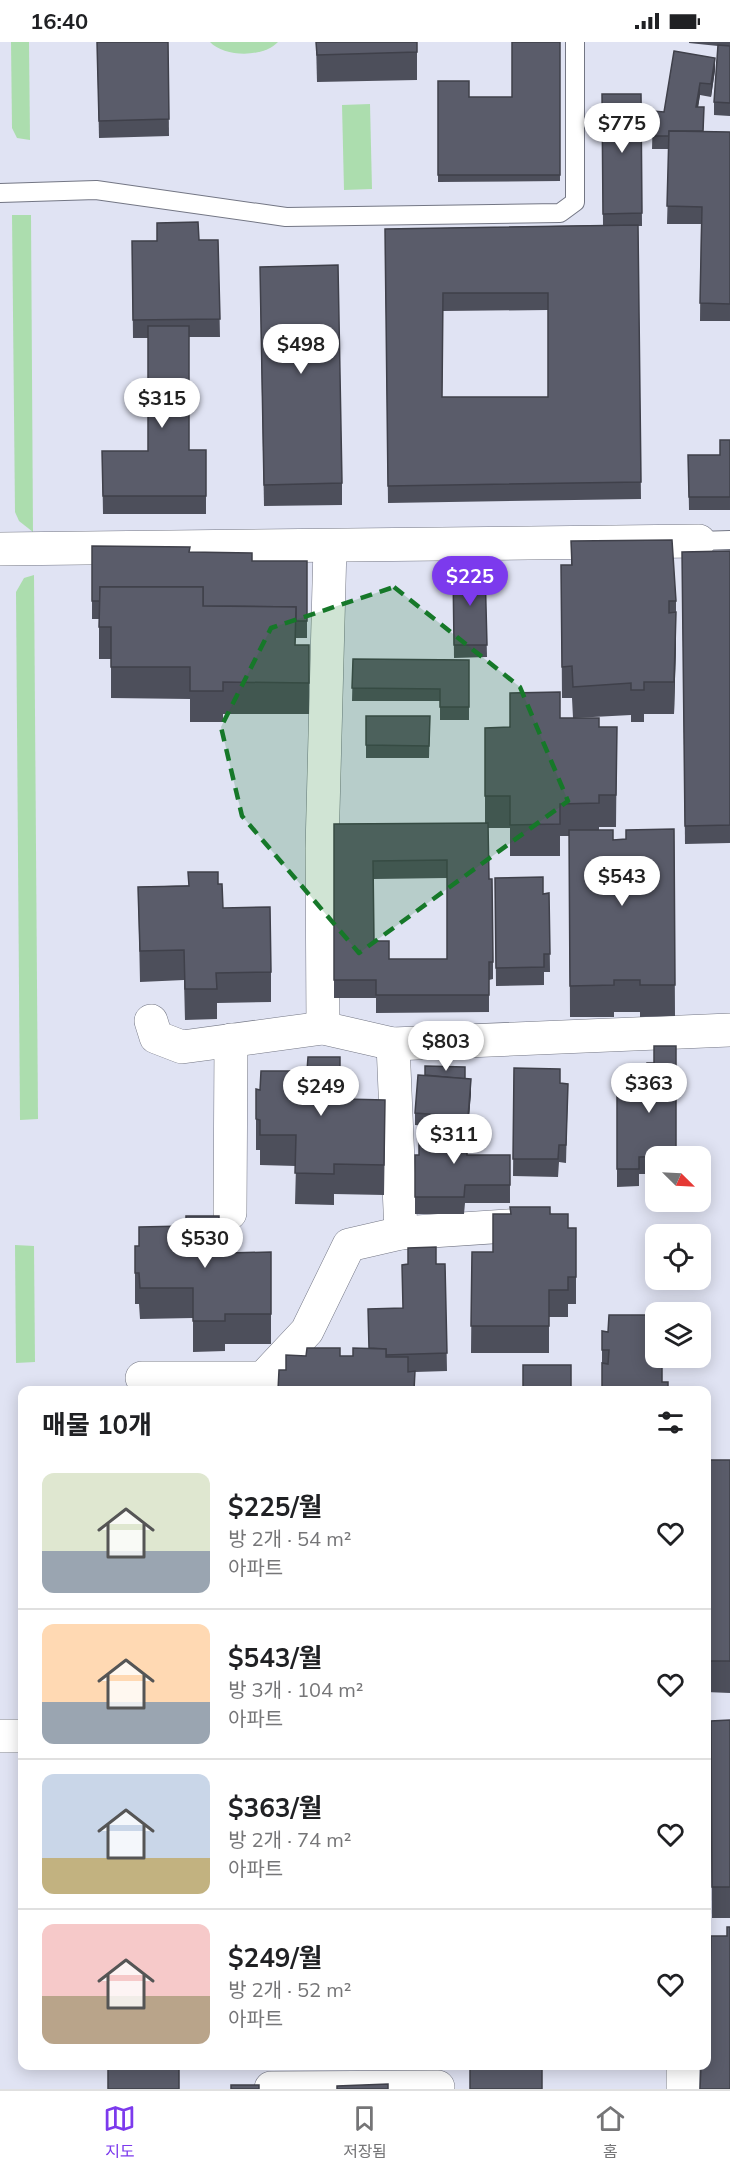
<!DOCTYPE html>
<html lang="ko">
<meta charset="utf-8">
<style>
body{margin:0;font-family:Mulish,"Noto Sans KR",sans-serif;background:#f2f2f2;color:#202124;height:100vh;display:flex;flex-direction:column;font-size:22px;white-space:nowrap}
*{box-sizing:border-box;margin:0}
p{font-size:20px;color:#757577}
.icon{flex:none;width:33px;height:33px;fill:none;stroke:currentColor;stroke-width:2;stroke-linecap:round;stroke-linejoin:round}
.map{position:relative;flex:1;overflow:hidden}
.details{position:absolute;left:18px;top:1344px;width:693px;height:684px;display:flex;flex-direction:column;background:#fff;border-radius:12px;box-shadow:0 3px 15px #0003}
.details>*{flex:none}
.needle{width:39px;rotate:114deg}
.fabs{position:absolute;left:645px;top:1104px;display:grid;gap:12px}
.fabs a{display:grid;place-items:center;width:66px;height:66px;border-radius:12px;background:#fff;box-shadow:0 3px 15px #0003;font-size:30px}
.price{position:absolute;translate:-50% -51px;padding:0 14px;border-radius:21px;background:#fff;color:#222;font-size:20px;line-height:39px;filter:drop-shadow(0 2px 3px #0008)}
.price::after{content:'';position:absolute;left:50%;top:36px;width:18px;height:14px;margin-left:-9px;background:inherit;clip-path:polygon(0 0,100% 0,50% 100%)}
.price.selected{background:#7c3aed;color:#fff}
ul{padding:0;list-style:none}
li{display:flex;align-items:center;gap:18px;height:150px;padding:0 24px}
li+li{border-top:2px solid #e0e0e0}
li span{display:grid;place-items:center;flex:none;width:168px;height:120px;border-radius:12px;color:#555}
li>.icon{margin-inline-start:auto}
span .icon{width:72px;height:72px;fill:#fffc;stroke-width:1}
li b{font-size:26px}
h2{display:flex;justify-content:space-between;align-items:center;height:72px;padding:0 24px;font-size:26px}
.status{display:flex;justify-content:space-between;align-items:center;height:42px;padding:0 30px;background:#fff;direction:ltr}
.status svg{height:16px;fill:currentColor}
.tab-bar{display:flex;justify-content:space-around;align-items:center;height:84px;border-top:2px solid #e0e0e0;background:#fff;font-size:16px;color:#757577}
.tab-bar a{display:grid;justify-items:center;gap:3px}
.tab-bar .selected{color:#7c3aed}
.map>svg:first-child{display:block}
.green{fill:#acddae}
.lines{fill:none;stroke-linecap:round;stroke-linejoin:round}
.service-casing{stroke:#737684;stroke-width:20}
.minor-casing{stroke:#737684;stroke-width:34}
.service{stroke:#fff;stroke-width:18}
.minor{stroke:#fff;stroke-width:33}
.wall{fill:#4d4f5b;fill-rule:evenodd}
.shaded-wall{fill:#3f404a}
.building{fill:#5a5c6a;stroke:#3f404a;stroke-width:1.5;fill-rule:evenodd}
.marked{fill:#167829;fill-opacity:0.2;stroke:#167829;stroke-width:4.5;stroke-dasharray:12 8;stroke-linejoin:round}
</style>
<div class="status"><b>16:40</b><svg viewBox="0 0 49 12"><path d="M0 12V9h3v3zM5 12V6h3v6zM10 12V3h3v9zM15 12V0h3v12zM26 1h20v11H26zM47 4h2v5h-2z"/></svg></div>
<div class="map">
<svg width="730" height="2047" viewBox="0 0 730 2047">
<rect width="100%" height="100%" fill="#e0e3f3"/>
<g class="green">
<path d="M 11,0 L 29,0 L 30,98 L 17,96 L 12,86 Z"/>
<path d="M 210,0 L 278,0 C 263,16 224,15 210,0 Z"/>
<path d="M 370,62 L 372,147 L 344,148 L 342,63 Z"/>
<path d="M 12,173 L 31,173 L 33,490 L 19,479 L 15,470 Z"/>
<path d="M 34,533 L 38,1077 L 20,1078 L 16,550 L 24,536 Z"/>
<path d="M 15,1203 L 34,1204 L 35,1320 L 16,1321 Z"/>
</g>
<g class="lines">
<defs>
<g id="service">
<path d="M 0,151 L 96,148 L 286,175 L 560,171 L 575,160 L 575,0"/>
<path d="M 699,499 L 730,498"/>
</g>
<g id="minor">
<path d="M 0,507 L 699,499"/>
<path d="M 151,979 L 156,995 L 182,1005 L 323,986 L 393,1002 L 730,988"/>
<path d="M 323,986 L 322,807 L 330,504"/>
<path d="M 393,1002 L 401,1191"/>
<path d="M 230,1171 L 231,998"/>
<path d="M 142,1336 L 263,1336 L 307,1289 L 349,1203 L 401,1191 L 538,1182"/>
<path d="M 0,1694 L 22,1694"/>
<path d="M 683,2024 L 683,2047"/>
<path d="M 271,2046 L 438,2045"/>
</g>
</defs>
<use href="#service" class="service-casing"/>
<use href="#minor" class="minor-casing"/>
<use href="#service" class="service"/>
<use href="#minor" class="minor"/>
</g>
<g class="wall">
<path d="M 97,0 L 168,0 L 169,94 L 99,96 Z"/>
<path d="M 316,0 L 417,0 L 417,38 L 317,40 Z"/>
<path d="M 560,0 L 560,139 L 438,140 L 438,39 L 469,55 L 512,55 Z"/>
<path d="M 689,0 L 730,0 L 730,74 L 714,73 L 714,60 L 718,4 L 689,1 Z"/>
<path d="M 715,28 L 711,55 L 700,53 L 698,65 L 704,78 L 703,90 L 730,90 L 730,279 L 700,279 L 701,182 L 667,182 L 669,107 L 652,107 L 653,69 L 664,70 Z"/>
<path d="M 602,52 L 641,52 L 642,184 L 638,184 L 641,457 L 388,461 L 385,187 L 603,183 ZM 548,268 L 548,355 L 442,355 L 443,269 Z"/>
<path d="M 218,198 L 220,295 L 189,295 L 189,408 L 206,408 L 206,472 L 103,472 L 102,409 L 148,409 L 148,296 L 133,296 L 132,199 Z"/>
<path d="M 260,247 L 342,441 L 342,463 L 264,464 Z"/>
<path d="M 730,398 L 730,468 L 689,468 L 688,413 L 720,413 Z"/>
<path d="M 571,499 L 676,559 L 676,602 L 674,672 L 644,672 L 644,680 L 631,680 L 631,673 L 574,676 L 599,685 L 617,685 L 616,785 L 599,785 L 599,788 L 613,798 L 626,797 L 674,787 L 675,974 L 640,975 L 640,970 L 614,970 L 614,975 L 570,975 L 569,794 L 560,794 L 560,814 L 510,814 L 510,786 L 488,786 L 489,837 L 493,920 L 493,937 L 489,938 L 489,970 L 376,971 L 376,956 L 334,956 L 334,782 L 485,781 L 485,686 L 510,685 L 560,676 L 573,676 L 572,656 L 562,656 L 561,523 L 571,523 ZM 447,836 L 447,917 L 389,917 L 374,899 L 374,837 Z"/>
<path d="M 92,504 L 189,510 L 252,519 L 307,519 L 307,596 L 296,596 L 295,603 L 309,603 L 309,672 L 223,672 L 223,680 L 190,680 L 190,657 L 111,656 L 111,617 L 99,617 L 99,577 L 92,577 Z"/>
<path d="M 730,509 L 730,801 L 685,802 L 682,510 Z"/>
<path d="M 485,526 L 487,615 L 454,616 L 453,527 Z"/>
<path d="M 353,617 L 469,618 L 469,678 L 440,678 L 440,659 L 352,659 Z"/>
<path d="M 366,674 L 430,674 L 429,716 L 366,716 Z"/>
<path d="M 495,836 L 543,852 L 549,851 L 550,930 L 544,930 L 544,943 L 496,944 Z"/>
<path d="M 218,842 L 223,866 L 271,930 L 271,960 L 217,961 L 217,977 L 185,978 L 184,938 L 140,940 L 138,845 Z"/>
<path d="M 514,1026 L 560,1041 L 568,1042 L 566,1121 L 559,1120 L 558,1135 L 513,1134 Z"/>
<path d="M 340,1032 L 344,1057 L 385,1088 L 384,1153 L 334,1152 L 334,1163 L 295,1162 L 296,1124 L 260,1123 L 260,1108 L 256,1108 L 256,1077 L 260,1048 Z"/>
<path d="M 617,1047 L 656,1114 L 656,1132 L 639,1132 L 639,1144 L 617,1145 Z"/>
<path d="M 471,1050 L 468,1088 L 467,1088 L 467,1113 L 510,1113 L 510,1161 L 465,1161 L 464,1172 L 415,1172 L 415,1113 L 419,1113 L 437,1085 L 415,1083 L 415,1071 Z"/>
<path d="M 550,1172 L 568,1186 L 576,1186 L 576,1262 L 568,1262 L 568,1275 L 549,1275 L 549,1311 L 471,1311 L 472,1210 L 493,1210 Z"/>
<path d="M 219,1185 L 226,1211 L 271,1210 L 271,1302 L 225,1302 L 225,1309 L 193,1310 L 193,1276 L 140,1277 L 139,1262 L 135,1262 L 135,1204 L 139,1204 Z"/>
<path d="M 436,1222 L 445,1222 L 447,1329 L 415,1330 L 286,1328 L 340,1314 L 353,1314 L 369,1306 L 403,1266 Z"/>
<path d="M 602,1289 L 656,1316 L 668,1316 L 668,1323 L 662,1323 L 662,1340 L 602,1348 Z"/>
<path d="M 730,1418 L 730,1652 L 730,1651 L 706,1650 L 706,1580 Z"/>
<path d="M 730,1678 L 730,1876 L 712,1876 L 711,1679 Z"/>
</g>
<g class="shaded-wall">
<path d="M 715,16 L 715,28 L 711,55 L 711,42 Z"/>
<path d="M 700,41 L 700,53 L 696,78 L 696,65 Z"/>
<path d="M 676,570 L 676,602 L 674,672 L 674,640 Z"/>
<path d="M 471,1037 L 471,1050 L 468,1088 L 468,1075 Z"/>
</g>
<g class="building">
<path d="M 97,0 L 168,0 L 169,77 L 99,79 Z"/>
<path d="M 316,0 L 417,0 L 417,10 L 317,13 Z"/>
<path d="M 512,0 L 560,0 L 560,133 L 438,133 L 438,39 L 469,39 L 469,55 L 512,55 Z"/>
<path d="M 718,3 L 730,4 L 730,61 L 714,60 Z"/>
<path d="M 674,9 L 715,16 L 711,42 L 700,41 L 696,65 L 704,65 L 703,89 L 669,89 L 669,94 L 652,94 L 653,69 L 664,70 Z"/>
<path d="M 602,52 L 641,52 L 642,171 L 603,172 Z"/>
<path d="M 669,89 L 730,90 L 730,262 L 700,261 L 702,165 L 667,164 Z"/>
<path d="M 198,180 L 199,198 L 218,198 L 220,277 L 133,278 L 132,199 L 157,199 L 157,181 Z"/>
<path d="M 638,183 L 641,440 L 388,444 L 385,187 ZM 443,251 L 548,251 L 548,355 L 442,355 Z"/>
<path d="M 338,223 L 342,441 L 264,443 L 260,225 Z"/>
<path d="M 148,284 L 189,284 L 189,408 L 206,408 L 206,454 L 103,454 L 102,409 L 148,409 Z"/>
<path d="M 720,398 L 730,398 L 730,455 L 689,455 L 688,413 L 720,413 Z"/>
<path d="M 672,498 L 676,559 L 669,559 L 669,571 L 676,570 L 674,640 L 644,640 L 644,648 L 631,648 L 631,641 L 573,645 L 572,624 L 562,625 L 561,523 L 572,523 L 571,499 Z"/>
<path d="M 92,504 L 190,505 L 189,510 L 252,511 L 252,519 L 307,519 L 307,579 L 296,579 L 296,565 L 203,564 L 203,545 L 100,545 L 100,559 L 92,559 Z"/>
<path d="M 730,509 L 730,783 L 685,784 L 682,510 Z"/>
<path d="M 485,526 L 487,603 L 454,603 L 453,527 Z"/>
<path d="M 100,545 L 203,545 L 203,564 L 296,565 L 295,603 L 309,603 L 309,641 L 223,640 L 223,649 L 190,649 L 190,625 L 111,625 L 111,585 L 99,585 Z"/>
<path d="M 353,617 L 469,618 L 469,665 L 440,665 L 440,647 L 352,646 Z"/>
<path d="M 560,650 L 560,676 L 599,676 L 599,685 L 617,685 L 616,753 L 599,753 L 599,761 L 560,762 L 560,782 L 510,783 L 510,754 L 485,754 L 485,686 L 510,685 L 510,651 Z"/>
<path d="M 366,674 L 430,674 L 429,704 L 366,703 Z"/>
<path d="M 488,781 L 489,837 L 492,837 L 493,920 L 489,920 L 489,953 L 376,953 L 376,938 L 334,938 L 334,782 ZM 447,818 L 447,917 L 389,917 L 389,899 L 374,899 L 373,819 Z"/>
<path d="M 674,787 L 675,943 L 640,943 L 640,938 L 614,938 L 614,943 L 570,944 L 569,788 L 613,788 L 613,798 L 626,797 L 626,788 Z"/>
<path d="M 188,830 L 218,830 L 218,842 L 222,842 L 223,866 L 270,865 L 271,930 L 216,931 L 217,947 L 185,947 L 184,908 L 140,909 L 138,845 L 189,844 Z"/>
<path d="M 543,835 L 543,852 L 549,851 L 550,912 L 544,912 L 544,925 L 496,926 L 495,836 Z"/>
<path d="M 654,1004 L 676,1004 L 676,1114 L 639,1115 L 639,1127 L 617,1127 L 617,1047 L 647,1047 L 647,1021 L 654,1021 Z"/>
<path d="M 308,1015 L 340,1015 L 340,1032 L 344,1033 L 344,1057 L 385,1058 L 384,1123 L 334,1122 L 334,1132 L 295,1131 L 296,1093 L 260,1093 L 260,1078 L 256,1077 L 256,1047 L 260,1048 L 261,1029 L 307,1029 Z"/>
<path d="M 425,1024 L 465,1025 L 465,1037 L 425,1033 Z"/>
<path d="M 514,1026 L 560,1027 L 560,1041 L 568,1042 L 566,1103 L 559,1103 L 558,1117 L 513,1117 Z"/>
<path d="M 418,1033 L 471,1037 L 468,1075 L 415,1071 Z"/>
<path d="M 419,1085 L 467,1086 L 467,1113 L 510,1113 L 510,1143 L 465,1143 L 464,1155 L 415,1155 L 415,1113 L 419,1113 Z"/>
<path d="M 510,1165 L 550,1165 L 550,1172 L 568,1172 L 568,1186 L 576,1186 L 576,1235 L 568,1235 L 568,1248 L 549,1248 L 549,1284 L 471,1284 L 472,1210 L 493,1210 L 493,1172 L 511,1172 Z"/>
<path d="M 186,1174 L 219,1174 L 219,1185 L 225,1185 L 226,1211 L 271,1210 L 271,1272 L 225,1272 L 225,1279 L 193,1279 L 193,1246 L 140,1246 L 139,1231 L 135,1231 L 135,1204 L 139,1204 L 139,1185 L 186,1184 Z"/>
<path d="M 436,1205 L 436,1222 L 445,1222 L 447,1311 L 386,1313 L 386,1307 L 369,1306 L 368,1267 L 403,1266 L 402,1223 L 408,1222 L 408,1206 Z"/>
<path d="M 609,1273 L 656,1273 L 656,1316 L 662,1316 L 662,1340 L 668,1340 L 668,1348 L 602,1348 L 602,1321 L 608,1322 L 609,1308 L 602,1308 L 602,1289 L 608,1290 Z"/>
<path d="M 307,1306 L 340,1306 L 340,1314 L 353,1314 L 353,1306 L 386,1307 L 386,1315 L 408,1315 L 408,1330 L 415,1329 L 414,1348 L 278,1348 L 279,1328 L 286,1328 L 286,1313 L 306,1314 Z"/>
<rect x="523" y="1323" width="48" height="25"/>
<rect x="146" y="1347" width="44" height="1"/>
<path d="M 709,1418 L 730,1418 L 730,1620 L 730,1619 L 706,1619 Z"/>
<path d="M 730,1678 L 730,1845 L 712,1845 L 711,1679 Z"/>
<path d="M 727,1885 L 730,1885 L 730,2047 L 700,2047 L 701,2024 L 706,2024 L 706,1995 L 709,1995 L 711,1894 L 727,1894 Z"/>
<rect x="108" y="2024" width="71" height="23"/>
<rect x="470" y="2024" width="72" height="23"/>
<path d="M 388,2042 L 388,2047 L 337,2047 L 337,2044 Z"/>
<rect x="231" y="2043" width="28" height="4"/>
</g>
<path class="marked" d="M 394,545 L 520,645 L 568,759 L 359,911 L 242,774 L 221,685 L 271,586 Z"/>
</svg>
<div class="fabs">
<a><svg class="needle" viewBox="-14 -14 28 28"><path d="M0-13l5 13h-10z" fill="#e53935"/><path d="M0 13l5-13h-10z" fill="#757577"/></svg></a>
<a><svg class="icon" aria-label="locate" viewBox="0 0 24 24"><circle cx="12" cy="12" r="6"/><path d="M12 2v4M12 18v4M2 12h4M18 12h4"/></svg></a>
<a><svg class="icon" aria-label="layers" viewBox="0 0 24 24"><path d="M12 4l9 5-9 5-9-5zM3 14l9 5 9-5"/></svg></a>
</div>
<b class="price" style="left:622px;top:112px">$775</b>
<b class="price" style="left:301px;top:333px">$498</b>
<b class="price" style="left:162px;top:387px">$315</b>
<b class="price selected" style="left:470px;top:565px">$225</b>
<b class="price" style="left:622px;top:865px">$543</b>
<b class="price" style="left:446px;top:1030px">$803</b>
<b class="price" style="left:649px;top:1072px">$363</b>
<b class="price" style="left:321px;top:1075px">$249</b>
<b class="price" style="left:454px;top:1123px">$311</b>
<b class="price" style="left:205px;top:1227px">$530</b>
<section class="details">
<h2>매물 10개<svg class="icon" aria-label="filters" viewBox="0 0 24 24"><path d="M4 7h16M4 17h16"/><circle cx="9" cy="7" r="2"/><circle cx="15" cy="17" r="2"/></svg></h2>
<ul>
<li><span style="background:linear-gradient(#dfe7d0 65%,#9aa5b1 0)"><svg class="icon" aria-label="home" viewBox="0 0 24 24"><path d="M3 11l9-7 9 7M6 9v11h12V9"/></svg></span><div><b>$225/월</b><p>방 2개 · 54 m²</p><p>아파트</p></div><svg class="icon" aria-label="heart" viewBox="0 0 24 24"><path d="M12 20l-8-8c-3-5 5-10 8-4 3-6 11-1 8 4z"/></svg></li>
<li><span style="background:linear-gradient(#ffd9b3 65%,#9aa5b1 0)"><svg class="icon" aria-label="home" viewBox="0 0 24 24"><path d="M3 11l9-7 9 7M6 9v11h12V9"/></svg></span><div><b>$543/월</b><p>방 3개 · 104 m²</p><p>아파트</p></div><svg class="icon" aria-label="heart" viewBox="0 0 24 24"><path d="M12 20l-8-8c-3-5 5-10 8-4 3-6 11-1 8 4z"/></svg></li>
<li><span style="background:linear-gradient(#c9d6e8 70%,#c2b280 0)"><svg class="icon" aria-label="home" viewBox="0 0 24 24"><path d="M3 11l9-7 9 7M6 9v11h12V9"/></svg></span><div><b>$363/월</b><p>방 2개 · 74 m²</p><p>아파트</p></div><svg class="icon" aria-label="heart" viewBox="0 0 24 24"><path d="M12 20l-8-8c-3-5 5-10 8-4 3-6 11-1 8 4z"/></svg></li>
<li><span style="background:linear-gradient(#f6c9c9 60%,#b9a48a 0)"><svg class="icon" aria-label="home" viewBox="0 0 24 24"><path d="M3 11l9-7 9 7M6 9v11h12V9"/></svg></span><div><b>$249/월</b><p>방 2개 · 52 m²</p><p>아파트</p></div><svg class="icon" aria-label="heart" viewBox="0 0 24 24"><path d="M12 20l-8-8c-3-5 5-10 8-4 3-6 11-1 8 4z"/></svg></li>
</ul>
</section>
</div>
<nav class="tab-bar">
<a class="selected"><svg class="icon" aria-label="map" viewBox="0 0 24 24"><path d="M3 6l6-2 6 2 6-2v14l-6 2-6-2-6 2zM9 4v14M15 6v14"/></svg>지도</a>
<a><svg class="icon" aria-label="saved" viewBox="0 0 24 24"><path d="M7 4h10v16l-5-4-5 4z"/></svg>저장됨</a>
<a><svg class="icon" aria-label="home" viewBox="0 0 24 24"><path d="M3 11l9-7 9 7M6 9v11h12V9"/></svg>홈</a>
</nav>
